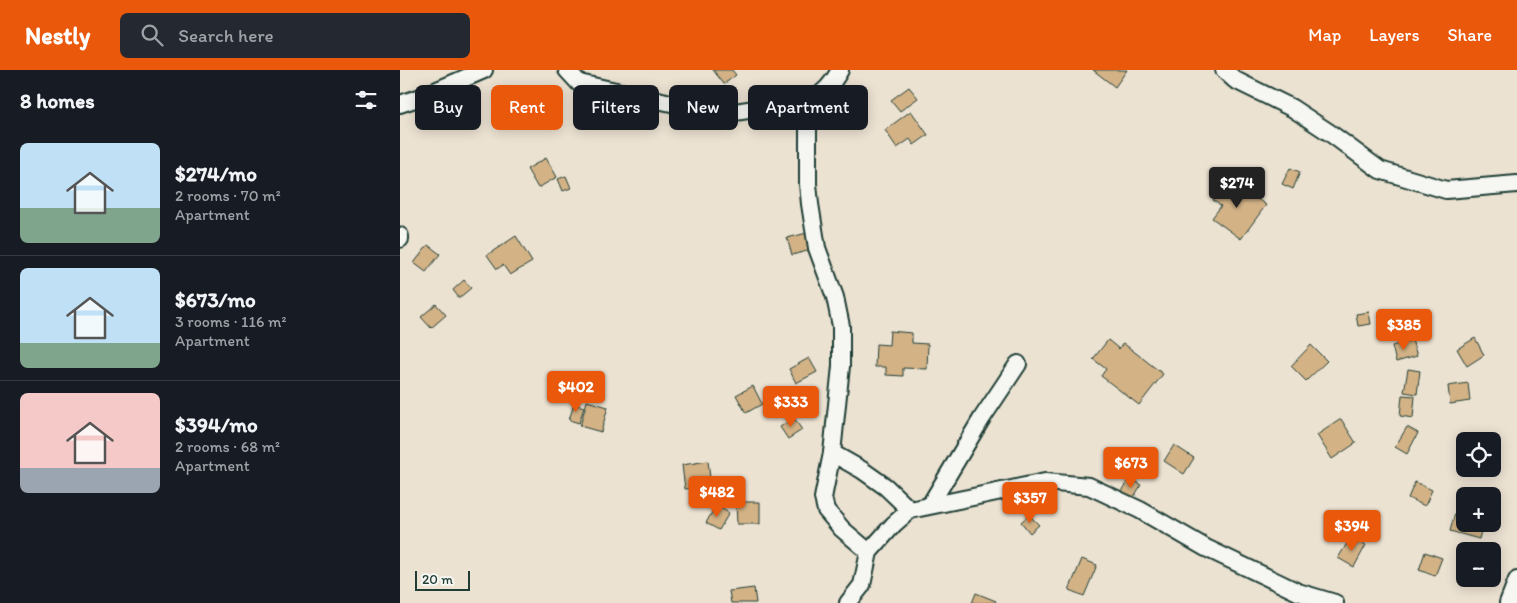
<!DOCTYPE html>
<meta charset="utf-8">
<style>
body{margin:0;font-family:Itim,sans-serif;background:#242831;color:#f1f3f6;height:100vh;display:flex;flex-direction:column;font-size:19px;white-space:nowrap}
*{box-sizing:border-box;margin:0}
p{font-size:16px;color:#9ea1a6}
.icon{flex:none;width:28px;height:28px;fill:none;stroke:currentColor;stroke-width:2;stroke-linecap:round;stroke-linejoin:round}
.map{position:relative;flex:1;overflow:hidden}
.sheet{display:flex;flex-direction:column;background:#171b24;width:400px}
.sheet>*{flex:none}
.hud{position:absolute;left:15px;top:15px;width:475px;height:45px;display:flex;gap:10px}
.fabs{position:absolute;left:1056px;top:362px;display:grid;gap:10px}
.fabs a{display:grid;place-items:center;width:45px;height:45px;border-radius:8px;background:#171b24;box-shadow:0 2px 12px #0003;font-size:25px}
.scale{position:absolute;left:15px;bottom:12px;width:55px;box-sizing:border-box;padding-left:5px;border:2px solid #1f3d34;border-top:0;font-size:14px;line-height:18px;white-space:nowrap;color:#1f3d34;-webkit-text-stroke:4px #f6f6f2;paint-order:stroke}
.price{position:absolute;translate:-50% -42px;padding:0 11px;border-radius:5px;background:#ea580c;color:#fff;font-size:16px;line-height:32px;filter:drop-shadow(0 1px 2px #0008)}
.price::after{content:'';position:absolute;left:50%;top:30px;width:15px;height:11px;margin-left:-8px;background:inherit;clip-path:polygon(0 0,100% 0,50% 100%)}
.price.active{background:#222;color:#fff}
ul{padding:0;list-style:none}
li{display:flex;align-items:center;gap:15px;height:125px;padding:0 20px}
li+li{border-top:1px solid #363941}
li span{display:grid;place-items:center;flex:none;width:140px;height:100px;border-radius:8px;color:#555}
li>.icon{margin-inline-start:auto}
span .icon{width:60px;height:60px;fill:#fffc;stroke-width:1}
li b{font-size:21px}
h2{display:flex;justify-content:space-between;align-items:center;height:60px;padding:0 20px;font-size:21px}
.tag{padding:0 18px;border-radius:8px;background:#171b24;box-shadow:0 2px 12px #0003;font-size:18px;line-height:45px}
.tag.active{background:#ea580c;color:#fff}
header{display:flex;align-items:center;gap:30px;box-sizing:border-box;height:70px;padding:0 25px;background:#ea580c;color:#fff}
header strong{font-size:24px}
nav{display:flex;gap:28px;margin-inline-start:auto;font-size:18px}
.search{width:350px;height:45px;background:#242831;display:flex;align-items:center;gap:12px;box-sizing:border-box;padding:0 18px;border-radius:8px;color:#9ea1a6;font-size:19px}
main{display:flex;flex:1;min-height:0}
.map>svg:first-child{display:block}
.building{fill:#d3b286;stroke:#1f3d34}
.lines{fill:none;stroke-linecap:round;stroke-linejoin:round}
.minor-casing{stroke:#1f3d34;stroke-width:20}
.minor{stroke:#f6f6f2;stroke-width:16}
</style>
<header>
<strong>Nestly</strong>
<div class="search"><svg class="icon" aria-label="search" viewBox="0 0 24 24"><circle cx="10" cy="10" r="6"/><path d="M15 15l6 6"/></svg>Search here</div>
<nav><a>Map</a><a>Layers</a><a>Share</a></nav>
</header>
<main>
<section class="sheet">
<h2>8 homes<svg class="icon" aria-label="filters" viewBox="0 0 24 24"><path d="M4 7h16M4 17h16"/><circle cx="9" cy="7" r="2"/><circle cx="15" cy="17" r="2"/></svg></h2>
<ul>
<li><span style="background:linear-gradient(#bfe0f5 65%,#7fa58c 0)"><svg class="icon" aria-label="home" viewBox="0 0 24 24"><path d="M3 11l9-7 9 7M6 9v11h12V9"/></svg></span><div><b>$274/mo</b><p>2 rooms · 70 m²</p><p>Apartment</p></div></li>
<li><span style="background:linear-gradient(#bfe0f5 75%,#7fa58c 0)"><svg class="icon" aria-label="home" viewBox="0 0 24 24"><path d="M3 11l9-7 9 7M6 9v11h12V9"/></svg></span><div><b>$673/mo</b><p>3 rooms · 116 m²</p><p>Apartment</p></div></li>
<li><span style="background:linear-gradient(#f6c9c9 75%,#9aa5b1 0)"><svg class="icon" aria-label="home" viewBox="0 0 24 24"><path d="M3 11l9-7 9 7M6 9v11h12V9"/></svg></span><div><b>$394/mo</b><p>2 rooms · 68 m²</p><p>Apartment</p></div></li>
</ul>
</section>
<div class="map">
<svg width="1117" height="533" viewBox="0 0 1117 533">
<rect width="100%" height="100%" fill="#ece2d2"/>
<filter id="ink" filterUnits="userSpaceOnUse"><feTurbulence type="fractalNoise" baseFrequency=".02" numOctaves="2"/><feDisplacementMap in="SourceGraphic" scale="10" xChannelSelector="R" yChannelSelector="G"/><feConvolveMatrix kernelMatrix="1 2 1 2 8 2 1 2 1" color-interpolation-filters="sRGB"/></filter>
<g filter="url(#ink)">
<g class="building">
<path d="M 313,0 L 332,0 L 336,5 L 324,14 Z"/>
<path d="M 693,0 L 727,0 L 715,17 Z"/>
<path d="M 509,17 L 518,28 L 500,41 L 491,30 Z"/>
<path d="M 511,41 L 528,65 L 514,75 L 510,69 L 497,78 L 485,60 Z"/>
<path d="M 146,88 L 157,107 L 138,118 L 127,99 Z"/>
<path d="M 890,98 L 900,102 L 893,119 L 882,114 Z"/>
<path d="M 166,106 L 171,118 L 163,121 L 158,109 Z"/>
<path d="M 828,108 L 866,135 L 841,169 L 812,148 L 821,136 L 813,130 Z"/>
<path d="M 407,163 L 411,180 L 392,185 L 387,168 Z"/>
<path d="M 116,166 L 132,192 L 110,205 L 103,195 L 97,199 L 87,185 Z"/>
<path d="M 28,175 L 40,184 L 26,202 L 14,193 Z"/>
<path d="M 64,210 L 71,218 L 59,228 L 53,220 Z"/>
<path d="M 36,234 L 46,245 L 31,258 L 21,247 Z"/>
<path d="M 969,242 L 971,254 L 958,256 L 956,244 Z"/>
<path d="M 490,261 L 512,263 L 512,273 L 528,274 L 527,299 L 503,298 L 503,306 L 486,305 L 486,297 L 475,297 L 476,274 L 489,275 Z"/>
<path d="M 1075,268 L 1084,285 L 1067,296 L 1057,279 Z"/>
<path d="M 708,270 L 719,279 L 723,273 L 763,304 L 739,335 L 701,306 L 706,299 L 693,289 Z"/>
<path d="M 1012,270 L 1017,286 L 996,292 L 992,276 Z"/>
<path d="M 911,275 L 927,291 L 906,311 L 891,296 Z"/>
<path d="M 409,288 L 417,302 L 396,313 L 389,299 Z"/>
<path d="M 1008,299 L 1020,301 L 1017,324 L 1004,322 Z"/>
<path d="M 1068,313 L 1070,331 L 1050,334 L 1048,316 Z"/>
<path d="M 353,316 L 362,334 L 346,343 L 336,325 Z"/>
<path d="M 1002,325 L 1015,326 L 1013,348 L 1000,346 Z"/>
<path d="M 187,331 L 208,337 L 201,362 L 180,356 Z"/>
<path d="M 174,334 L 184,337 L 179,353 L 169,350 Z"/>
<path d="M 394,348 L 402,360 L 388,369 L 380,357 Z"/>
<path d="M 941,349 L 956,373 L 932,389 L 917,365 Z"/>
<path d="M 1007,357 L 1018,363 L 1007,384 L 995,377 Z"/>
<path d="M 1069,366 L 1082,367 L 1082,371 L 1069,371 Z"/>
<path d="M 774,375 L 794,388 L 784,404 L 764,391 Z"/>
<path d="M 308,391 L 311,416 L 285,419 L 282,395 Z"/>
<path d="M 730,408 L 741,415 L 732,430 L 721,423 Z"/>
<path d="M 1015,412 L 1032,420 L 1025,436 L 1008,428 Z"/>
<path d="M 336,432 L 360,432 L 360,454 L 337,454 Z"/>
<path d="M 316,435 L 329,443 L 319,460 L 306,453 Z"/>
<path d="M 1057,436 L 1065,438 L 1065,454 L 1083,454 L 1079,469 L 1050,461 Z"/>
<path d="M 629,445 L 639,455 L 630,463 L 621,452 Z"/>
<path d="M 951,467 L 966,475 L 954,497 L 938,488 Z"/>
<path d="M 1025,482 L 1042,488 L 1035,506 L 1019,500 Z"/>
<path d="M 682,489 L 697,495 L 684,526 L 669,520 Z"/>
<path d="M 354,518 L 356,533 L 331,533 L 329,521 Z"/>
<path d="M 576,523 L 596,531 L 595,533 L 572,533 Z"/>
</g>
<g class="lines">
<defs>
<g id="minor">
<path d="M 167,0 L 179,13 L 285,36 L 335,42 L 412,30 C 425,23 433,13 440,0"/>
<path d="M 824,0 L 835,10 L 892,38 L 930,63 L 980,100 L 1046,120 L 1117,114"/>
<path d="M 405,32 L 408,44 L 408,114 L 410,134 L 417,178 L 435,227 L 441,256 L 441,296 L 432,383 L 423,428 L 426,440 L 442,459 L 469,482"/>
<path d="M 0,34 L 21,27 L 84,0"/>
<path d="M 0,166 L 0,169"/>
<path d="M 432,383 L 462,400 L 486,417 L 510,440"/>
<path d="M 530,435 L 582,348 L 618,294"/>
<path d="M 448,533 L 462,515 L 469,482 L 494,454 L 510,440 L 645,412 L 689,416 L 740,440 L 806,478 L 898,522 L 935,533"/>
<path d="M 1108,533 L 1117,510"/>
</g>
</defs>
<use href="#minor" class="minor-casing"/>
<use href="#minor" class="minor"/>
</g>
</g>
</svg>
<div class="fabs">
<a><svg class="icon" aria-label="locate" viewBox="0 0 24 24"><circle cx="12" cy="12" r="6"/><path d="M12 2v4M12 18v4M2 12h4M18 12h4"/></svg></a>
<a>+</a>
<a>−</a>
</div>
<div class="scale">20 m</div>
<b class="price active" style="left:837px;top:139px">$274</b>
<b class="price" style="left:1004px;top:281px">$385</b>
<b class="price" style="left:176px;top:343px">$402</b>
<b class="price" style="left:391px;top:358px">$333</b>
<b class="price" style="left:731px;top:419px">$673</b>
<b class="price" style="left:317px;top:448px">$482</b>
<b class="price" style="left:630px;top:454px">$357</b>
<b class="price" style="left:952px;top:482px">$394</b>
<div class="hud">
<a class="tag">Buy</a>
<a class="tag active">Rent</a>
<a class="tag">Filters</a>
<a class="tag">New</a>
<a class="tag">Apartment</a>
</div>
</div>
</main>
